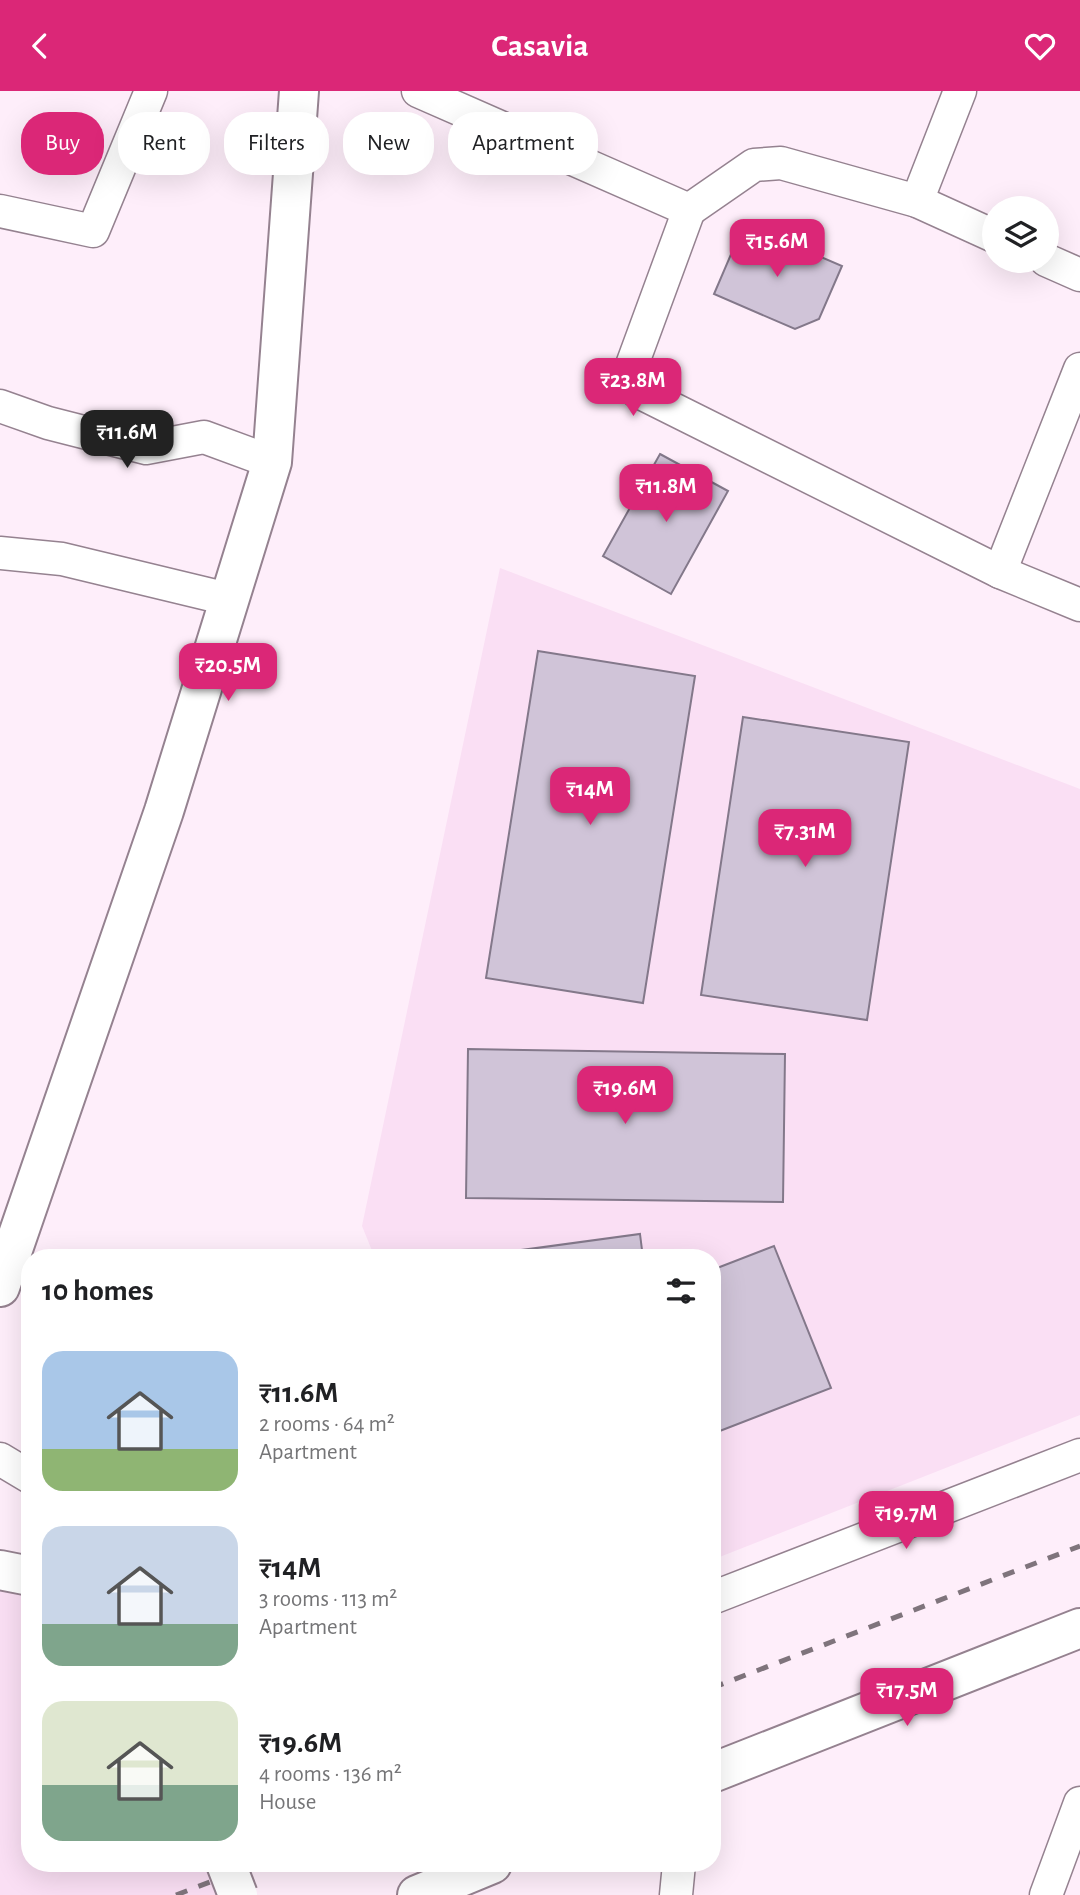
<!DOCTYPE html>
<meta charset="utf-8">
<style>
body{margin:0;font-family:"Alegreya Sans",sans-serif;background:#f2f2f2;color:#202124;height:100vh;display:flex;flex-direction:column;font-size:26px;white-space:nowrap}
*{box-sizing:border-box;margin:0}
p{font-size:23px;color:#757577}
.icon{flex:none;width:38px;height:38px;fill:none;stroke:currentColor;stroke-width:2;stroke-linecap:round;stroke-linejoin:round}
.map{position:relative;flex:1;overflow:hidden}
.sheet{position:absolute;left:21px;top:1158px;width:700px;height:623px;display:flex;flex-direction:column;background:#fff;border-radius:28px;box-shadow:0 7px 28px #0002}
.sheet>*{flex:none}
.guide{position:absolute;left:21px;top:21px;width:700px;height:63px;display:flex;gap:14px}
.controls{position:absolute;left:982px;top:105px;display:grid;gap:14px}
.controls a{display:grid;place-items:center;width:77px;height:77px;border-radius:50%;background:#fff;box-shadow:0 7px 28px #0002;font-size:35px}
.price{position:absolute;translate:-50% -60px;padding:0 16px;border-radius:14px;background:#db2777;color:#fff;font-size:23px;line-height:46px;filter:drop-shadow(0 2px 4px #0008)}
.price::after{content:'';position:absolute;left:50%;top:42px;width:21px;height:16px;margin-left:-10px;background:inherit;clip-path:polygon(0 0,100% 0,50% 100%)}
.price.active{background:#222;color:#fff}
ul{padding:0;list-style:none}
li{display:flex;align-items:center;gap:21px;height:175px;padding:0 21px}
li span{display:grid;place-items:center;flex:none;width:196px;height:140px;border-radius:21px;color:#555}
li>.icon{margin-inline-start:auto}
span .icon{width:84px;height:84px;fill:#fffc;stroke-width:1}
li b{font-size:30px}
h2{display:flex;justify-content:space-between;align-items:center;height:84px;padding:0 21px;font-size:30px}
.tag{padding:0 24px;border-radius:28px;background:#fff;box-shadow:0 7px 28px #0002;font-size:24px;line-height:63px}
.tag.active{background:#db2777;color:#fff}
header{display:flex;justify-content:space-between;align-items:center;height:91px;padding:0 21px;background:#db2777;color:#fff;font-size:32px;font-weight:700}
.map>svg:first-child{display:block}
.built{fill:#fadff4}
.building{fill:#d0c4d8;stroke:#83788a;stroke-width:2}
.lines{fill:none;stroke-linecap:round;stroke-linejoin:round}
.street-casing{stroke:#958290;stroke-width:35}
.secondary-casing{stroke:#958290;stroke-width:42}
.street{stroke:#fff;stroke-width:32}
.secondary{stroke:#fff;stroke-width:38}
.rail{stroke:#7f747c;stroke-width:5;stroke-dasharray:12 12;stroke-linecap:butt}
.secondary-bridge-casing{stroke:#958290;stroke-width:42;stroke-linecap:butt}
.secondary-bridge{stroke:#fff;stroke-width:38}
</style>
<header><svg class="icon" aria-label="back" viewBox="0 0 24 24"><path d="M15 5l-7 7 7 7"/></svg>Casavia<svg class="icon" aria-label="heart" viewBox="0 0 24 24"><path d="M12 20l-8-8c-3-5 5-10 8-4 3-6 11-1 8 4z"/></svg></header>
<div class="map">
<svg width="1080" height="1804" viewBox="0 0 1080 1804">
<rect width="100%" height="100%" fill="#feeefa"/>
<g class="built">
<path d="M 500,477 L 1080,698 L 1080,1324 L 712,1469 L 712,1167 L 375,1167 L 362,1135 Z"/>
<path d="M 0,1495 L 30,1502 L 30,1773 L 205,1773 L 216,1804 L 0,1804 Z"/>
</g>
<g class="building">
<path d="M 744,133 L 842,175 L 819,228 L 795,238 L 714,203 Z"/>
<path d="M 660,363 L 728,400 L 671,503 L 603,465 Z"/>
<path d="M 538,560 L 695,585 L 643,912 L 486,887 Z"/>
<path d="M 743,626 L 909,651 L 867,929 L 701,904 Z"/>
<path d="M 468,958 L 785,963 L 783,1111 L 466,1107 Z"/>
<path d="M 640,1143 L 643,1167 L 485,1167 L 485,1164 Z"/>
<path d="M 774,1155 L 831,1297 L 712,1343 L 712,1179 Z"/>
</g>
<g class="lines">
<defs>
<g id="street">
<path d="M 418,0 L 689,119 L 632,274 L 635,299 L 1000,481 L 1080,514"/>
<path d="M 917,110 L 960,0"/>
<path d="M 689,119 L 754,74 L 781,72 L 917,110 L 994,145"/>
<path d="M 0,120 L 93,140 L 151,0"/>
<path d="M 1046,169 L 1080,184"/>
<path d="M 0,315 L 48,332 L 146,357 L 204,346 L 272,371"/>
<path d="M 0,462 L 62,468 L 228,508"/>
<path d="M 1000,481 L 1080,278"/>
<path d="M 0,1368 L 30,1386"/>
<path d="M 712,1507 L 1080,1364"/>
<path d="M 676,1804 L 679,1773"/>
<path d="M 1046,1804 L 1080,1712"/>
</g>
<g id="secondary">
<path d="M 0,1196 L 164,720 L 272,371 L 299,0"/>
<path d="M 0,1479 L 30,1485"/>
<path d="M 712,1682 L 1080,1537"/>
<path d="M 417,1804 L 492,1773"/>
</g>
</defs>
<use href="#street" class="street-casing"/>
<use href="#secondary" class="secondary-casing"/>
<use href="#street" class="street"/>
<use href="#secondary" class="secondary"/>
<g class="rail">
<path d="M 712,1597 L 1080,1455"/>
<path d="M 176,1804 L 257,1773"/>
</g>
<defs>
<path id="secondary-bridge" d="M 226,1773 L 238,1804"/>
</defs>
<use href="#secondary-bridge" class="secondary-bridge-casing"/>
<use href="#secondary-bridge" class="secondary-bridge"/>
</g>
</svg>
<div class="controls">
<a><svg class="icon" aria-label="layers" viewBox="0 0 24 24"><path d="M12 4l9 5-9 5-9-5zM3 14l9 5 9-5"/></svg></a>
</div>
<b class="price" style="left:777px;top:188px">₹15.6M</b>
<b class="price" style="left:633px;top:327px">₹23.8M</b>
<b class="price active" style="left:127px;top:379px">₹11.6M</b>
<b class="price" style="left:666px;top:433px">₹11.8M</b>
<b class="price" style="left:228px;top:612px">₹20.5M</b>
<b class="price" style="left:590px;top:736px">₹14M</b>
<b class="price" style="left:805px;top:778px">₹7.31M</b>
<b class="price" style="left:625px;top:1035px">₹19.6M</b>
<b class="price" style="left:906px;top:1460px">₹19.7M</b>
<b class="price" style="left:907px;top:1637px">₹17.5M</b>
<div class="guide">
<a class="tag active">Buy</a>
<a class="tag">Rent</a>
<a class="tag">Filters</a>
<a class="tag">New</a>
<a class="tag">Apartment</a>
</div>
<section class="sheet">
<h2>10 homes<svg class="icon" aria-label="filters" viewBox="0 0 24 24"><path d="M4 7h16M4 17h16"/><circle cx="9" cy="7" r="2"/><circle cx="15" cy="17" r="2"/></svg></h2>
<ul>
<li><span style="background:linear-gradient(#a9c7e8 70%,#8fb573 0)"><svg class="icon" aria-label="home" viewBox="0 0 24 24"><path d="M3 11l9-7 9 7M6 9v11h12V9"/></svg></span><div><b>₹11.6M</b><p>2 rooms · 64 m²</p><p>Apartment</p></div></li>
<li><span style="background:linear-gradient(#c9d6e8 70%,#7fa58c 0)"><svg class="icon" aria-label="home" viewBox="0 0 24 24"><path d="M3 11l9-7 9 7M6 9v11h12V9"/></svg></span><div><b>₹14M</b><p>3 rooms · 113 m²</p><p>Apartment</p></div></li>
<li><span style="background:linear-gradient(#dfe7d0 60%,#7fa58c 0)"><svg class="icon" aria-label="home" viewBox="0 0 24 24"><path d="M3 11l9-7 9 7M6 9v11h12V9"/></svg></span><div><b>₹19.6M</b><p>4 rooms · 136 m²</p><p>House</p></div></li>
</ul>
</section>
</div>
